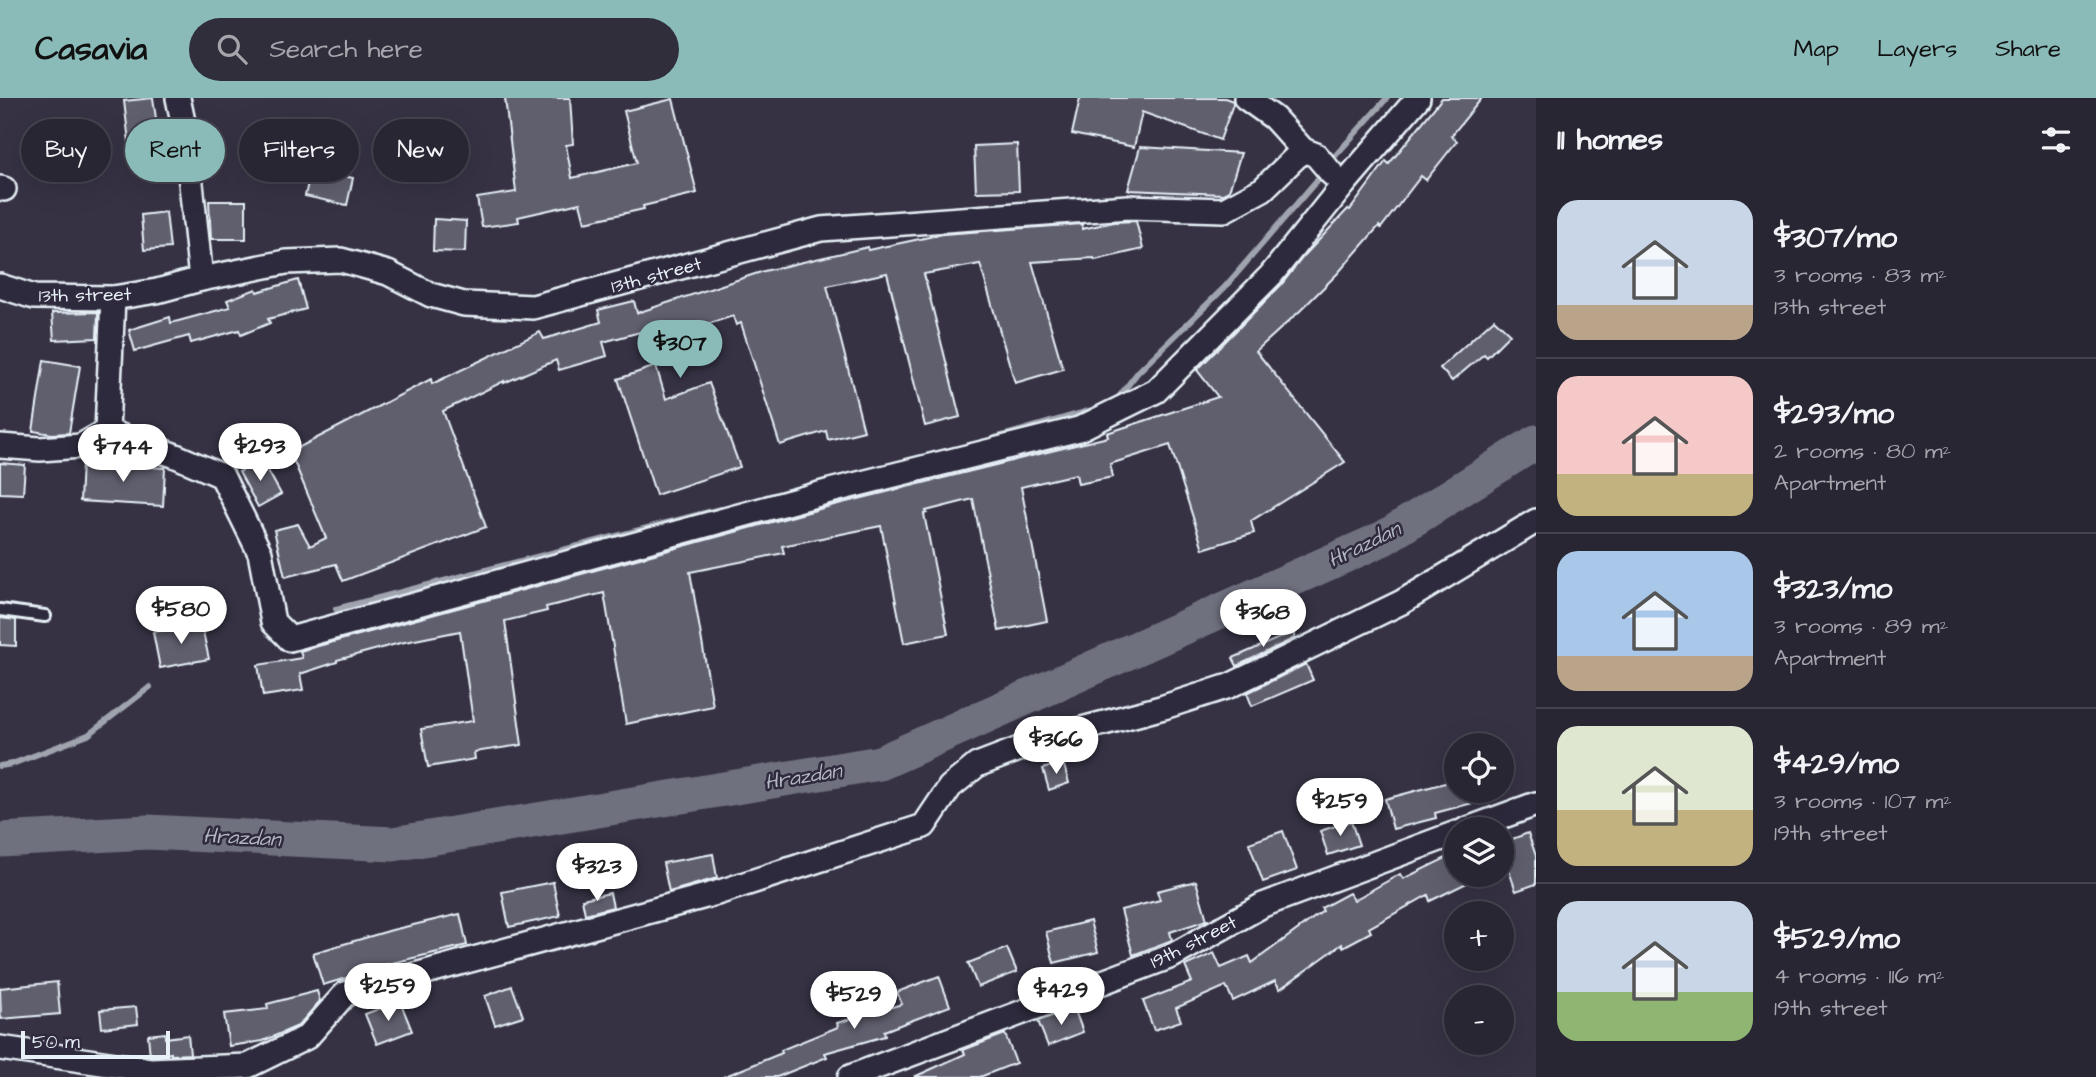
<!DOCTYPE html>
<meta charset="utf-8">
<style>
body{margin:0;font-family:"Architects Daughter",sans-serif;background:#302e3b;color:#f1f3f6;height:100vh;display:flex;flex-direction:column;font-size:26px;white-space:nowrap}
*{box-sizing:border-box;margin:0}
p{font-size:23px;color:#a5a5ac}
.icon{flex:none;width:38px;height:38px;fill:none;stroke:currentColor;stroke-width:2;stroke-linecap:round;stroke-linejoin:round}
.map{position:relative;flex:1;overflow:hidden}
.panel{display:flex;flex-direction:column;background:#282633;width:560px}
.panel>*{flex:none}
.top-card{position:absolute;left:21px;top:21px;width:665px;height:63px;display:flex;gap:14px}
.buttons{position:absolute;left:1444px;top:635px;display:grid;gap:14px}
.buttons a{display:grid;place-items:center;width:70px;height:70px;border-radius:50%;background:#282633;box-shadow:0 7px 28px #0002,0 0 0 2px #44434e;font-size:35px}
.scale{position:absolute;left:21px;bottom:18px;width:149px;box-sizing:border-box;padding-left:7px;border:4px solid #e8f1f8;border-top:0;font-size:19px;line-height:24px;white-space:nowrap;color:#e8f1f8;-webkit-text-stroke:5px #2f2a3d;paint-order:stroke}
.price{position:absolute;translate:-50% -60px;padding:0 16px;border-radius:24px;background:#fff;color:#222;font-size:23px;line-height:46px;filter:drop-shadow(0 2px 4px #0008)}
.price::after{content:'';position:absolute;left:50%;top:42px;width:21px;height:16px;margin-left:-10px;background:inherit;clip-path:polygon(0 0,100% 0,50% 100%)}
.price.on{background:#8bbbb9;color:#111}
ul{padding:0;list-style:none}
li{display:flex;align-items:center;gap:21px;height:175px;padding:0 21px}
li+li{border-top:2px solid #44434e}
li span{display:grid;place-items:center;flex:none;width:196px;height:140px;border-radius:21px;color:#555}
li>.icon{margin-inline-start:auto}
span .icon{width:84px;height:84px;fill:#fffc;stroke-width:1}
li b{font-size:30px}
h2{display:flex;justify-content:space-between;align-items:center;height:84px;padding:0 21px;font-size:30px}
.chip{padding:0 24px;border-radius:32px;background:#282633;box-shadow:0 7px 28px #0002,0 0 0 2px #44434e;font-size:24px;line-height:63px}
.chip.on{background:#8bbbb9;color:#111}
header{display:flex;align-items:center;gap:42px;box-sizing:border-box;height:98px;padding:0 35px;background:#8bbbb9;color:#111}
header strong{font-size:33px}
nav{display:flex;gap:38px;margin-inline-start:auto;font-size:24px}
.search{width:490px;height:63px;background:#302e3b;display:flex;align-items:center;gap:18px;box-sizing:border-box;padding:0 24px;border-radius:38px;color:#a5a5ac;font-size:26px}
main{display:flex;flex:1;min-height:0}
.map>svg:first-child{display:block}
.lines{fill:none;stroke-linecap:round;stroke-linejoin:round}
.stream{stroke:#a0a4af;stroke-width:6}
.river{stroke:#70717f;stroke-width:35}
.building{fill:#605e6e;stroke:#e8f1f8;stroke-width:2}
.service-casing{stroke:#e8f1f8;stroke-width:16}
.minor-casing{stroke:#e8f1f8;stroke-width:28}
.service{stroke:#2f2a3d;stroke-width:10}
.minor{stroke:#2f2a3d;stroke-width:23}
.labels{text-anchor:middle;stroke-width:5;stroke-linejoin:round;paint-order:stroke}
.street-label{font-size:19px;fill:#e8f1f8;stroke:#2f2a3d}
.water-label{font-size:21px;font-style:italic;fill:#b2b7c2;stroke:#2f2a3d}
</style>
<header>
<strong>Casavia</strong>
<div class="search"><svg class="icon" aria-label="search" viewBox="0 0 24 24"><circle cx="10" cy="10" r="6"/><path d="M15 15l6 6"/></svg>Search here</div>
<nav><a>Map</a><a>Layers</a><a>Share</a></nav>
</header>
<main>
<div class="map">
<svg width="1536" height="979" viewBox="0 0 1536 979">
<rect width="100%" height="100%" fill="#363244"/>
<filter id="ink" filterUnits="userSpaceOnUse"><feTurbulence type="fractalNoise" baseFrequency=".0143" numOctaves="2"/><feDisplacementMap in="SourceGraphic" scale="14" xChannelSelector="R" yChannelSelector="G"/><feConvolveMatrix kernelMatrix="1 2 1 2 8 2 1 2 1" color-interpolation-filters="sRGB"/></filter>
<g filter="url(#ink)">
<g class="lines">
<g class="stream">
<path d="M 1335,58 L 1387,0"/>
<path d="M 1115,304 L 1138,274 L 1225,189 L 1324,74"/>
<path d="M 995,340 L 1099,310"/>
<path d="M 336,511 L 720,411"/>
<path d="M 0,668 L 12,666 L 88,637 L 150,589"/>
</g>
<path class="river" d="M 0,742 L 148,734 L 393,746 L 880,665 L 1384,440 L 1536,344"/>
</g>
<g class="building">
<path d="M 153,0 L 160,48 L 130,52 L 124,3 Z"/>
<path d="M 505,0 L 570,0 L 573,46 L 566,47 L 572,80 L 637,65 L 624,13 L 673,1 L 697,95 L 643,108 L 644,111 L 585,124 L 580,105 L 518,119 L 519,124 L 482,129 L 477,100 L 516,94 Z"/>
<path d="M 1080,0 L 1225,0 L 1233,3 L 1233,6 L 1220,42 L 1142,14 L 1134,49 L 1072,36 Z"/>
<path d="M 1442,0 L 1482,0 L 1451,38 L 1457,43 L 1426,82 L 1421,78 L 1381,130 L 1379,128 L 1338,175 L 1301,212 L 1256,253 L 1345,364 L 1251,423 L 1254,435 L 1203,451 L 1170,347 L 1110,366 L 1113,379 L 1078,386 L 1076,376 L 1021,389 L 1047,523 L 999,533 L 973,401 L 926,413 L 927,415 L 924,416 L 948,536 L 904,545 L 881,428 L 782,448 L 784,455 L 690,474 L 713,608 L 626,626 L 604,495 L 546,509 L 547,513 L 505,523 L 522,647 L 474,654 L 475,661 L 428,669 L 421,631 L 473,623 L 460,533 L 400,545 L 337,562 L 337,564 L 300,576 L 303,592 L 263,598 L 258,567 L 302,560 L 300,553 L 834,407 L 1108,339 L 1107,335 L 1218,299 L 1197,272 L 1281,187 L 1303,159 L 1348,111 L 1350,112 L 1386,63 L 1389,66 Z"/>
<path d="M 1017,46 L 1019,93 L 976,94 L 974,48 Z"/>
<path d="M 1140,49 L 1225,54 L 1241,55 L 1229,93 L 1223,96 L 1128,92 Z"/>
<path d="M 311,71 L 353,80 L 347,107 L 305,98 Z"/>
<path d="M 209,103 L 246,103 L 246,141 L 211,141 Z"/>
<path d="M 166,114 L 170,150 L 144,152 L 141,117 Z"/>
<path d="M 434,121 L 466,123 L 465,154 L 433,153 Z"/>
<path d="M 1136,123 L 1143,151 L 1095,162 L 1094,160 L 1032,164 L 1063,271 L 1015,285 L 980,166 L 924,176 L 960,319 L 925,328 L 887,175 L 827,188 L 864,333 L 828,342 L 826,333 L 780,347 L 741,225 L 736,227 L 733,218 L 648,245 L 644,233 L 603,244 L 607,258 L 559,272 L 556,262 L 504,285 L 504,283 L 443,313 L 486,429 L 343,483 L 336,466 L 285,479 L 274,432 L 298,426 L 310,448 L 326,440 L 290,354 L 431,281 L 432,286 L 540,234 L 544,241 L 601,224 L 598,212 L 634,203 L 637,215 L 764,173 L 868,149 L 868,152 L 943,136 L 1082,126 L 1082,131 L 1114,124 Z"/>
<path d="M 298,182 L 306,211 L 268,221 L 270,225 L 241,237 L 239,232 L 191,245 L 189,238 L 135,253 L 129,232 L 170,219 L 171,225 L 230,209 L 227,202 L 256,191 L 257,194 Z"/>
<path d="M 98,214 L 97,240 L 54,242 L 52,215 Z"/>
<path d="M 1494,221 L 1510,236 L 1487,259 L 1484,256 L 1452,283 L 1440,270 Z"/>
<path d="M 44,262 L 80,268 L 69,335 L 52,336 L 33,333 Z"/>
<path d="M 656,268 L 666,301 L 709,285 L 740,369 L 656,397 L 618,281 Z"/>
<path d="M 262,362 L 281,396 L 258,409 L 239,374 Z"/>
<path d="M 0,365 L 25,367 L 23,396 L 0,395 Z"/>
<path d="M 82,365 L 165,370 L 163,408 L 80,403 Z"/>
<path d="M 0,520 L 16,522 L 16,548 L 0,547 Z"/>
<path d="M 201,525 L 209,561 L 160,570 L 153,534 Z"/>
<path d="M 1293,534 L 1295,540 L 1237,568 L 1233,560 Z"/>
<path d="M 1306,566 L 1313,582 L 1252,608 L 1247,595 Z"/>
<path d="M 1063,664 L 1069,685 L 1049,692 L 1043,671 Z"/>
<path d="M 1456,682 L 1456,693 L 1498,693 L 1499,698 L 1435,715 L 1436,720 L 1393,731 L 1385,701 Z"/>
<path d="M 1351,723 L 1359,747 L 1328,757 L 1320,733 Z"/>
<path d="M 1283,733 L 1297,772 L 1263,784 L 1249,745 Z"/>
<path d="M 1528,735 L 1536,758 L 1536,786 L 1516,793 L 1507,767 L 1502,769 L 1502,745 Z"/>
<path d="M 1456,755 L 1456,777 L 1483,777 L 1430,803 L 1428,797 L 1369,830 L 1371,834 L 1343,849 L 1342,846 L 1280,891 L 1275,883 L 1233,903 L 1226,888 L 1176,910 L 1181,923 L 1154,932 L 1143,903 L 1192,884 L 1185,868 L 1214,855 L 1221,870 L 1249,858 L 1252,865 L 1323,813 L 1321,810 L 1349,795 L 1354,802 L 1400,776 L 1403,781 Z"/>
<path d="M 713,756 L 717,780 L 669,794 L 663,765 Z"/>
<path d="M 1196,783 L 1207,822 L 1170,834 L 1172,842 L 1133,857 L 1121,812 L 1160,802 L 1157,793 Z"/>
<path d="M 553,784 L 560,818 L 509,829 L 502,794 Z"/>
<path d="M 610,795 L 613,809 L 585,816 L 582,801 Z"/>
<path d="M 460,816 L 467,847 L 376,869 L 377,871 L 323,887 L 313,855 L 392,832 Z"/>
<path d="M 1090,823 L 1098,854 L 1054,865 L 1046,834 Z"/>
<path d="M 1007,850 L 1017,874 L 978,889 L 968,865 Z"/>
<path d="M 939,878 L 950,908 L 884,933 L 885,938 L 825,955 L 827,959 L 777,979 L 723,979 L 782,955 L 781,952 L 838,929 L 837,925 L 902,906 L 897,894 Z"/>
<path d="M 57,884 L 60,916 L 1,921 L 0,890 Z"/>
<path d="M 512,888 L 523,918 L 495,927 L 485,898 Z"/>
<path d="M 317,893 L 320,903 L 298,928 L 263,943 L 229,948 L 224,916 L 268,911 L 267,906 Z"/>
<path d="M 400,903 L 412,933 L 377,946 L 365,916 Z"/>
<path d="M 136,909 L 138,926 L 102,930 L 100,912 Z"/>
<path d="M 1074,910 L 1083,934 L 1048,948 L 1038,923 Z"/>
<path d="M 165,935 L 165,940 L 188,937 L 190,956 L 171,957 L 171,955 L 150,958 L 148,937 Z"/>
<path d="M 1005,936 L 1016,965 L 980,979 L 914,979 L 965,956 L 963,952 Z"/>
</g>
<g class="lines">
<defs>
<path id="service" d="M 0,512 L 45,518"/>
<g id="minor">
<path d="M 178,0 L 186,38 L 201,181"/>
<path d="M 1246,0 L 1274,20 L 1303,52 L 1316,57 L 1332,76 L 1344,86"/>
<path d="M 0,90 L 4,91"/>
<path d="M 0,188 L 34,199 L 113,200 L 157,193 L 201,181 L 286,164 L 341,162 L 388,175 L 431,197 L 464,206 L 533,209 L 821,131 L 1128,109 L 1224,112 L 1263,91 L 1303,52"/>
<path d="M 113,200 L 107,333 L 176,358 L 222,378 L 260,455 L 273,524 L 290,541 L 830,393 L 1079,331 L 1156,293 L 1271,177 L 1344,86 L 1418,0"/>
<path d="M 0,348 L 40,351 L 81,348 L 107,333"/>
<path d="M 1465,732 L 1536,706"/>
<path d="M 0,950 L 150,972 L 248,968 L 307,939 L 345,896 L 717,795 L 924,728 L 950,689 L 977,667 L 1048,640 L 1164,609 L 1229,588 L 1402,504 L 1536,423"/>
<path d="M 850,979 L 1172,858 L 1263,807 L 1456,735"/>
</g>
</defs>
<use href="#service" class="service-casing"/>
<use href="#minor" class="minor-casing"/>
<use href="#service" class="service"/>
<use href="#minor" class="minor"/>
</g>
</g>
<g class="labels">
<g class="street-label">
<text transform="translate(656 176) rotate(-15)" y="7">13th street</text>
<text transform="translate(85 196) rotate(-1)" y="7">13th street</text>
<text transform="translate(1193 843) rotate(-27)" y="7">19th street</text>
</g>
<g class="water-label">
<text transform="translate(1364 446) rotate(-26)" y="7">Hrazdan</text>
<text transform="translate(803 678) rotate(-9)" y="7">Hrazdan</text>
<text transform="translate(242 739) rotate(3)" y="7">Hrazdan</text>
</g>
</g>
</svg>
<div class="buttons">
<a><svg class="icon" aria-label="locate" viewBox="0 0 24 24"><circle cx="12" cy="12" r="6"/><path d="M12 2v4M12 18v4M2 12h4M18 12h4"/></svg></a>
<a><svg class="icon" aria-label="layers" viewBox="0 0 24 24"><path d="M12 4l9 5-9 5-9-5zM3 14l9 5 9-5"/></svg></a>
<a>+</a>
<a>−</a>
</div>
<div class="scale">50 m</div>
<b class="price on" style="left:680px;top:282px">$307</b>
<b class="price" style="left:260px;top:385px">$293</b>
<b class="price" style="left:123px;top:386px">$744</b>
<b class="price" style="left:181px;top:548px">$580</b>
<b class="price" style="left:1263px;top:551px">$368</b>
<b class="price" style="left:1056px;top:678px">$366</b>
<b class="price" style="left:1340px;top:740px">$259</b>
<b class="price" style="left:597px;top:805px">$323</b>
<b class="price" style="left:388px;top:925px">$259</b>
<b class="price" style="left:1061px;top:929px">$429</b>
<b class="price" style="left:854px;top:933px">$529</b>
<div class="top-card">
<a class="chip">Buy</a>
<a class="chip on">Rent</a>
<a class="chip">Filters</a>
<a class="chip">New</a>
</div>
</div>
<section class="panel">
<h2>11 homes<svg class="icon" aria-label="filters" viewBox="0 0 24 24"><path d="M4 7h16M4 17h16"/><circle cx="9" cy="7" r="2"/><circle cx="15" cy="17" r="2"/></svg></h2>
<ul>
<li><span style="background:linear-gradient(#c9d6e8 75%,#b9a48a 0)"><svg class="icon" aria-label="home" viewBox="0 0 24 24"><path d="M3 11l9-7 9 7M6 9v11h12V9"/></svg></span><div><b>$307/mo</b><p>3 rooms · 83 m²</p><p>13th street</p></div></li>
<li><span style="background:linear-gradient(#f6c9c9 70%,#c2b280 0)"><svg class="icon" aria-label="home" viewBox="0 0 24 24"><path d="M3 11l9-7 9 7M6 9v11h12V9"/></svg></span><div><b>$293/mo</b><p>2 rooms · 80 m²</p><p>Apartment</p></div></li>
<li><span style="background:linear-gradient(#a9c7e8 75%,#b9a48a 0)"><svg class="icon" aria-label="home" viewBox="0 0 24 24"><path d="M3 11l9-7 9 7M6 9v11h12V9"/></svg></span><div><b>$323/mo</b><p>3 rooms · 89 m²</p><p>Apartment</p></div></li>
<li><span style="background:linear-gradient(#dfe7d0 60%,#c2b280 0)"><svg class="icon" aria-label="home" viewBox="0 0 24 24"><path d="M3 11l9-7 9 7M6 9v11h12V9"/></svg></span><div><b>$429/mo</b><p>3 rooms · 107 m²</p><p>19th street</p></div></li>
<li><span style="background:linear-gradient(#c9d6e8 65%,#8fb573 0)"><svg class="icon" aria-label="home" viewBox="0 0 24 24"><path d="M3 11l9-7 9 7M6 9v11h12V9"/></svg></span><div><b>$529/mo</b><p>4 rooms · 116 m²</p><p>19th street</p></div></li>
</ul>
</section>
</main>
